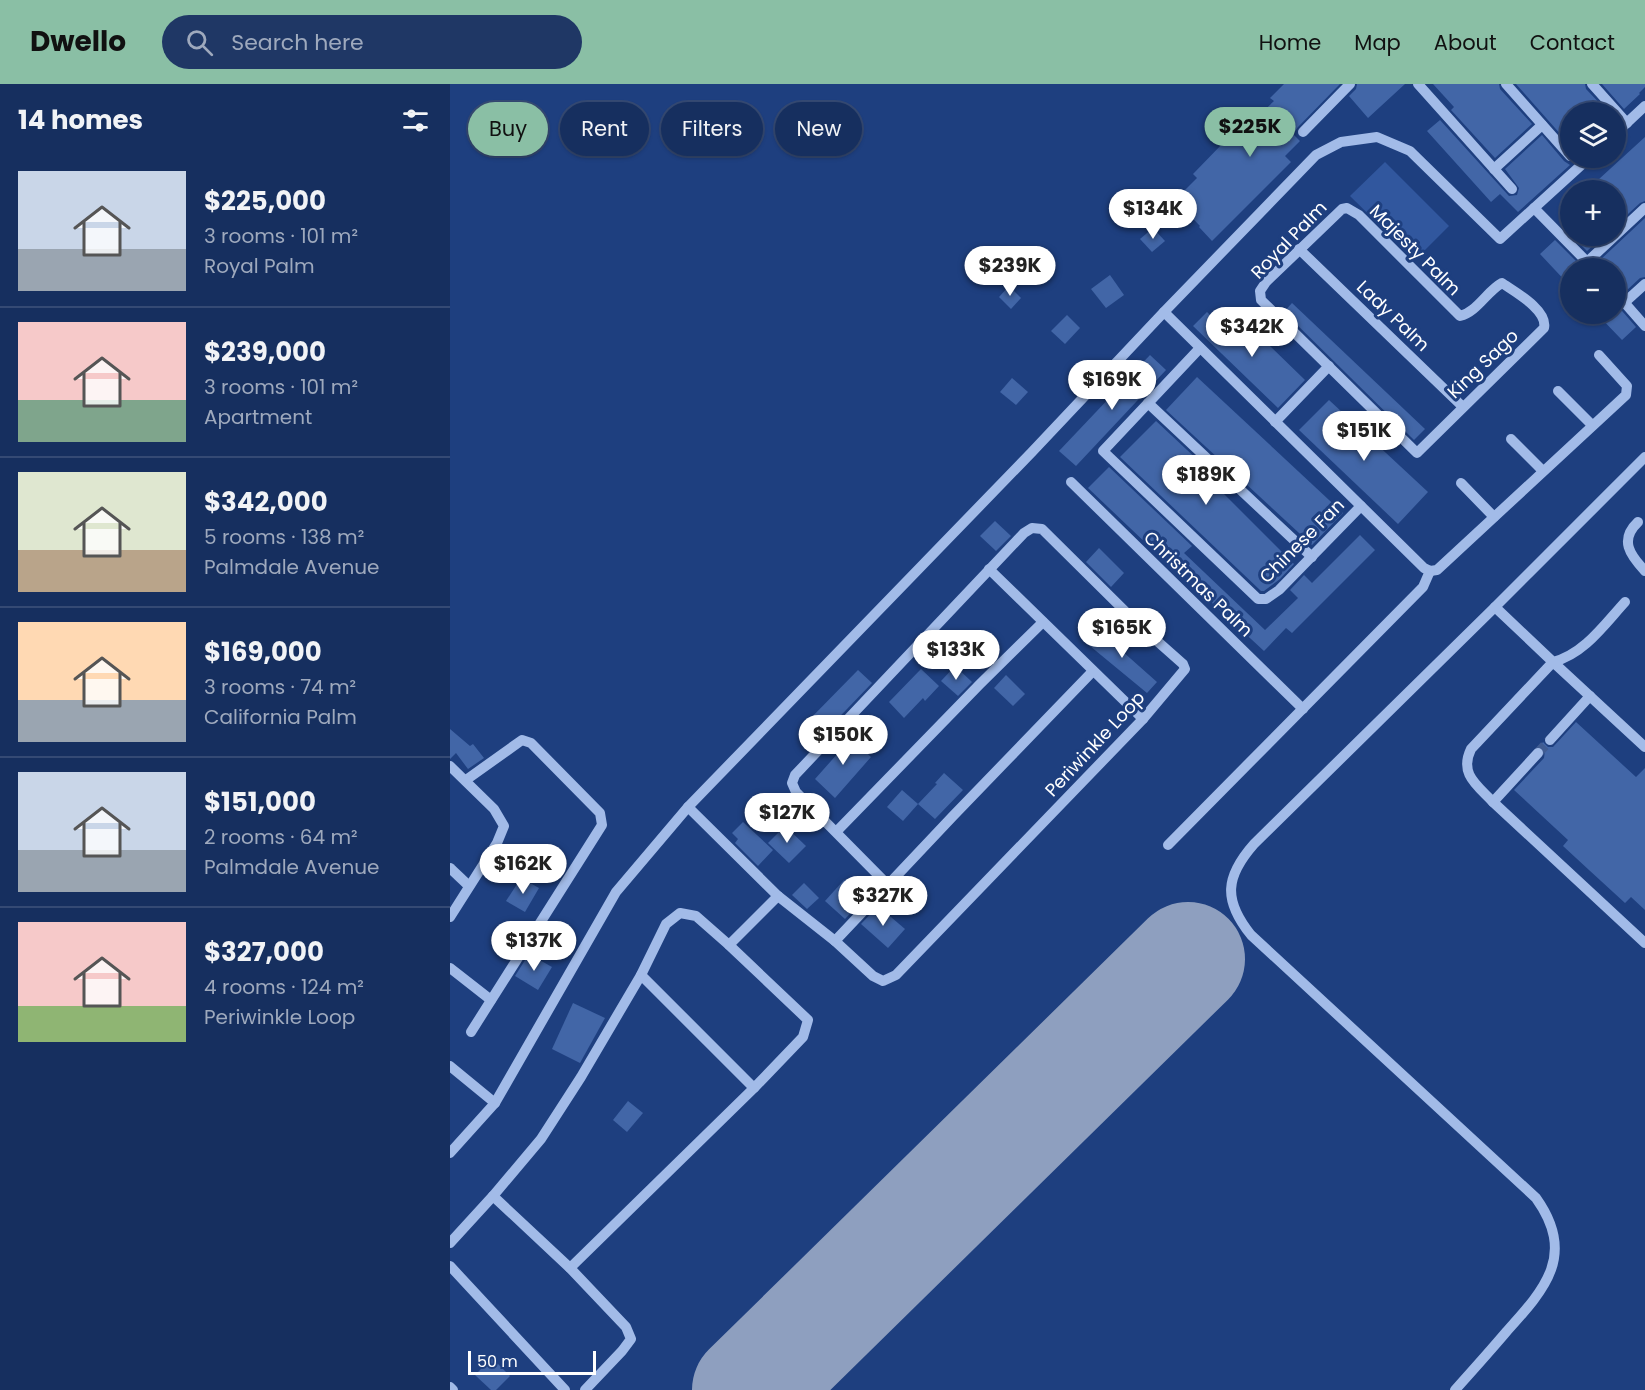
<!DOCTYPE html>
<meta charset="utf-8">
<style>
body{margin:0;font-family:Poppins,sans-serif;background:#1f3765;color:#f1f3f6;height:100vh;display:flex;flex-direction:column;font-size:22px;white-space:nowrap}
*{box-sizing:border-box;margin:0}
p{font-size:20px;color:#9ea9bd}
.icon{flex:none;width:33px;height:33px;fill:none;stroke:currentColor;stroke-width:2;stroke-linecap:round;stroke-linejoin:round}
.map{position:relative;flex:1;overflow:hidden}
.panel{display:flex;flex-direction:column;background:#162f5f;width:450px}
.panel>*{flex:none}
.guide{position:absolute;left:18px;top:18px;width:570px;height:54px;display:flex;gap:12px}
.controls{position:absolute;left:1110px;top:18px;display:grid;gap:12px}
.controls a{display:grid;place-items:center;width:66px;height:66px;border-radius:50%;background:#162f5f;box-shadow:0 2px 4px #0004,0 0 0 2px #354a74;font-size:30px}
.scale{position:absolute;left:18px;bottom:15px;width:128px;box-sizing:border-box;padding-left:6px;border:3px solid #fff;border-top:0;font-size:16px;line-height:21px;white-space:nowrap;color:#fff;-webkit-text-stroke:4px #1e3f7f;paint-order:stroke}
.price{position:absolute;translate:-50% -51px;padding:0 14px;border-radius:21px;background:#fff;color:#222;font-size:20px;line-height:39px;filter:drop-shadow(0 2px 3px #0008)}
.price::after{content:'';position:absolute;left:50%;top:36px;width:18px;height:14px;margin-left:-9px;background:inherit;clip-path:polygon(0 0,100% 0,50% 100%)}
.price.active{background:#8abfa5;color:#111}
ul{padding:0;list-style:none}
li{display:flex;align-items:center;gap:18px;height:150px;padding:0 18px}
li+li{border-top:2px solid #354a74}
li span{display:grid;place-items:center;flex:none;width:168px;height:120px;border-radius:0px;color:#555}
li>.icon{margin-inline-start:auto}
span .icon{width:72px;height:72px;fill:#fffc;stroke-width:1}
li b{font-size:26px}
h2{display:flex;justify-content:space-between;align-items:center;height:72px;padding:0 18px;font-size:26px}
.chip{padding:0 21px;border-radius:27px;background:#162f5f;box-shadow:0 2px 4px #0004,0 0 0 2px #354a74;font-size:21px;line-height:54px}
.chip.active{background:#8abfa5;color:#111}
header{display:flex;align-items:center;gap:36px;box-sizing:border-box;height:84px;padding:0 30px;background:#8abfa5;color:#111}
header strong{font-size:28px}
nav{display:flex;gap:33px;margin-inline-start:auto;font-size:21px}
.search{width:420px;height:54px;background:#1f3765;display:flex;align-items:center;gap:15px;box-sizing:border-box;padding:0 21px;border-radius:33px;color:#9ea9bd;font-size:22px}
main{display:flex;flex:1;min-height:0}
.map>svg:first-child{display:block}
.green{fill:#31579e}
.lines{fill:none;stroke-linecap:round;stroke-linejoin:round}
.runway{stroke:#8e9fbf;stroke-width:114}
.building{fill:#4266a7}
.minor-tunnel{stroke:#405c92;stroke-width:10;stroke-dasharray:10 5;stroke-linecap:butt}
.minor{stroke:#a2bbe8;stroke-width:10}
.labels{text-anchor:middle;stroke-width:6;stroke-linejoin:round;paint-order:stroke}
.street-label{font-size:18px;fill:#fff;stroke:#1e3f7f}
</style>
<header>
<strong>Dwello</strong>
<div class="search"><svg class="icon" aria-label="search" viewBox="0 0 24 24"><circle cx="10" cy="10" r="6"/><path d="M15 15l6 6"/></svg>Search here</div>
<nav><a>Home</a><a>Map</a><a>About</a><a>Contact</a></nav>
</header>
<main>
<section class="panel">
<h2>14 homes<svg class="icon" aria-label="filters" viewBox="0 0 24 24"><path d="M4 7h16M4 17h16"/><circle cx="9" cy="7" r="2"/><circle cx="15" cy="17" r="2"/></svg></h2>
<ul>
<li><span style="background:linear-gradient(#c9d6e8 65%,#9aa5b1 0)"><svg class="icon" aria-label="home" viewBox="0 0 24 24"><path d="M3 11l9-7 9 7M6 9v11h12V9"/></svg></span><div><b>$225,000</b><p>3 rooms · 101 m²</p><p>Royal Palm</p></div></li>
<li><span style="background:linear-gradient(#f6c9c9 65%,#7fa58c 0)"><svg class="icon" aria-label="home" viewBox="0 0 24 24"><path d="M3 11l9-7 9 7M6 9v11h12V9"/></svg></span><div><b>$239,000</b><p>3 rooms · 101 m²</p><p>Apartment</p></div></li>
<li><span style="background:linear-gradient(#dfe7d0 65%,#b9a48a 0)"><svg class="icon" aria-label="home" viewBox="0 0 24 24"><path d="M3 11l9-7 9 7M6 9v11h12V9"/></svg></span><div><b>$342,000</b><p>5 rooms · 138 m²</p><p>Palmdale Avenue</p></div></li>
<li><span style="background:linear-gradient(#ffd9b3 65%,#9aa5b1 0)"><svg class="icon" aria-label="home" viewBox="0 0 24 24"><path d="M3 11l9-7 9 7M6 9v11h12V9"/></svg></span><div><b>$169,000</b><p>3 rooms · 74 m²</p><p>California Palm</p></div></li>
<li><span style="background:linear-gradient(#c9d6e8 65%,#9aa5b1 0)"><svg class="icon" aria-label="home" viewBox="0 0 24 24"><path d="M3 11l9-7 9 7M6 9v11h12V9"/></svg></span><div><b>$151,000</b><p>2 rooms · 64 m²</p><p>Palmdale Avenue</p></div></li>
<li><span style="background:linear-gradient(#f6c9c9 70%,#8fb573 0)"><svg class="icon" aria-label="home" viewBox="0 0 24 24"><path d="M3 11l9-7 9 7M6 9v11h12V9"/></svg></span><div><b>$327,000</b><p>4 rooms · 124 m²</p><p>Periwinkle Loop</p></div></li>
</ul>
</section>
<div class="map">
<svg width="1195" height="1306" viewBox="0 0 1195 1306">
<rect width="100%" height="100%" fill="#1e3f7f"/>
<path class="green" d="M 935,78 L 999,142 L 965,176 L 900,112 Z"/>
<g class="lines">
<path class="runway" d="M 299,1306 L 738,875"/>
</g>
<g class="building">
<path d="M 834,0 L 890,0 L 848,43 L 843,50 L 850,57 L 835,72 L 841,78 L 762,157 L 749,143 L 750,142 L 725,116 L 747,94 L 743,90 L 775,57 L 774,55 L 784,44 L 786,47 L 799,35 L 802,38 L 824,17 L 820,14 Z"/>
<path d="M 907,0 L 955,0 L 918,34 L 899,12 L 906,5 Z"/>
<path d="M 983,0 L 1049,0 L 1050,5 L 1082,40 L 1045,74 L 1001,26 L 1004,23 Z"/>
<path d="M 1066,0 L 1135,0 L 1136,5 L 1158,28 L 1120,28 L 1120,61 Z"/>
<path d="M 1152,0 L 1195,0 L 1195,3 L 1189,9 L 1190,10 L 1174,25 Z"/>
<path d="M 990,36 L 1059,112 L 1067,111 L 1069,104 L 1055,85 L 1092,51 L 1114,77 L 1120,81 L 1068,128 L 1050,110 L 1041,118 L 977,47 Z"/>
<path d="M 1195,53 L 1195,117 L 1190,119 L 1166,141 L 1166,106 L 1137,106 Z"/>
<path d="M 1195,134 L 1195,193 L 1190,194 L 1175,208 L 1169,202 L 1166,202 L 1166,184 L 1150,184 L 1148,178 Z"/>
<path d="M 703,144 L 715,157 L 702,168 L 690,155 Z"/>
<path d="M 1122,152 L 1154,152 L 1137,167 Z"/>
<path d="M 1105,156 L 1133,184 L 1120,184 L 1120,202 L 1090,170 Z"/>
<path d="M 660,191 L 674,211 L 656,224 L 641,205 Z"/>
<path d="M 559,202 L 571,214 L 561,225 L 549,213 Z"/>
<path d="M 842,219 L 975,345 L 964,356 L 834,228 Z"/>
<path d="M 1166,220 L 1186,243 L 1172,256 L 1147,230 L 1166,230 Z"/>
<path d="M 757,228 L 776,246 L 789,232 L 855,296 L 828,324 L 743,242 Z"/>
<path d="M 617,231 L 630,244 L 615,260 L 601,247 Z"/>
<path d="M 700,271 L 716,286 L 626,382 L 609,367 Z"/>
<path d="M 747,293 L 893,429 L 862,461 L 716,326 Z"/>
<path d="M 562,294 L 578,308 L 566,321 L 550,308 Z"/>
<path d="M 879,316 L 978,408 L 948,440 L 849,346 Z"/>
<path d="M 706,337 L 767,394 L 763,399 L 844,480 L 830,495 L 814,507 L 811,507 L 670,373 Z"/>
<path d="M 659,383 L 742,462 L 734,469 L 815,546 L 848,514 L 840,506 L 854,491 L 862,499 L 910,451 L 925,466 L 842,549 L 836,544 L 814,567 L 722,482 L 721,483 L 638,404 Z"/>
<path d="M 545,437 L 561,452 L 546,467 L 530,452 Z"/>
<path d="M 649,464 L 674,489 L 661,503 L 636,478 Z"/>
<path d="M 657,543 L 677,561 L 672,567 L 707,598 L 697,609 L 640,562 Z"/>
<path d="M 505,582 L 522,598 L 508,612 L 491,597 Z"/>
<path d="M 471,585 L 489,602 L 475,617 L 473,614 L 454,634 L 439,618 Z"/>
<path d="M 408,586 L 422,599 L 371,652 L 356,639 Z"/>
<path d="M 556,591 L 575,610 L 563,622 L 544,604 Z"/>
<path d="M 1126,638 L 1186,693 L 1195,684 L 1195,826 L 1181,813 L 1175,819 L 1139,786 L 1113,762 L 1118,756 L 1064,706 L 1094,674 L 1095,666 L 1090,662 L 1093,658 L 1098,663 L 1103,663 Z"/>
<path d="M 0,645 L 20,662 L 23,660 L 34,674 L 18,685 L 6,669 L 0,675 Z"/>
<path d="M 395,649 L 421,673 L 385,714 L 365,695 L 389,668 L 382,662 Z"/>
<path d="M 494,689 L 513,706 L 485,735 L 468,720 L 487,700 L 485,699 Z"/>
<path d="M 452,706 L 468,720 L 453,737 L 437,723 Z"/>
<path d="M 293,738 L 323,766 L 308,782 L 285,759 L 288,755 L 282,749 Z"/>
<path d="M 335,742 L 356,762 L 339,779 L 318,759 Z"/>
<path d="M 71,794 L 89,804 L 75,828 L 56,817 Z"/>
<path d="M 394,796 L 414,815 L 395,835 L 375,817 Z"/>
<path d="M 354,799 L 369,814 L 357,825 L 342,811 Z"/>
<path d="M 428,822 L 455,845 L 438,864 L 411,840 Z"/>
<path d="M 79,870 L 102,883 L 88,906 L 65,892 Z"/>
<path d="M 123,919 L 155,934 L 130,979 L 102,965 Z"/>
<path d="M 178,1017 L 193,1029 L 177,1048 L 163,1036 Z"/>
<path d="M 42,1274 L 60,1292 L 46,1306 L 41,1306 L 25,1291 Z"/>
</g>
<g class="lines">
<path class="minor-tunnel" d="M 1088,669 L 1100,656"/>
<g class="minor">
<path d="M 968,0 L 1062,105"/>
<path d="M 1056,0 L 1120,72"/>
<path d="M 1142,0 L 1177,39"/>
<path d="M 853,48 L 900,0"/>
<path d="M 1166,49 L 1195,22"/>
<path d="M 1044,85 L 1092,41"/>
<path d="M 897,124 L 909,131 L 1010,232 C 1027,228 1037,207 1052,199 C 1065,208 1098,226 1094,244 L 967,369 L 811,216 L 810,207 L 816,198 L 892,125 Z"/>
<path d="M 1084,124 L 1143,184"/>
<path d="M 849,165 L 1013,323"/>
<path d="M 1137,178 L 1195,124"/>
<path d="M 1166,209 L 1195,242"/>
<path d="M 1174,219 L 1195,200"/>
<path d="M 714,228 L 974,484 L 980,487 L 987,486 L 1176,311 L 1177,302 L 1149,271"/>
<path d="M 750,264 L 653,367 L 808,515 L 816,515 L 829,506 L 911,422"/>
<path d="M 1108,307 L 1142,341"/>
<path d="M 698,319 L 862,473"/>
<path d="M 825,338 L 879,282"/>
<path d="M 1061,355 L 1093,387"/>
<path d="M 621,398 L 853,625"/>
<path d="M 1011,399 L 1044,433"/>
<path d="M 1188,438 C 1169,456 1180,471 1195,487"/>
<path d="M 539,485 L 693,635"/>
<path d="M 1045,523 L 1103,578 C 1134,570 1154,541 1175,518"/>
<path d="M 1100,656 L 1140,612"/>
<path d="M 1195,663 L 1103,578 L 1021,665 C 1009,690 1027,701 1043,718 L 1195,859"/>
<path d="M 0,682 L 44,725 L 54,742 L 47,759 L 0,833"/>
<path d="M 16,696 L 72,656 L 81,659 L 150,729 L 152,741 L 21,948"/>
<path d="M 1043,718 L 1088,669"/>
<path d="M 238,723 L 328,812 L 385,857 L 423,892 L 433,897 L 446,891 L 693,635 L 735,585 L 733,580 L 689,541 L 592,445 L 582,444 L 574,449 L 345,691 L 342,699 L 346,708 L 438,801"/>
<path d="M 387,747 L 530,600 L 593,538"/>
<path d="M 718,761 L 973,503 L 980,487"/>
<path d="M 0,784 L 19,802"/>
<path d="M 385,857 L 503,732 L 643,587"/>
<path d="M 279,861 L 328,812"/>
<path d="M 0,884 L 41,916"/>
<path d="M 191,891 L 304,1004"/>
<path d="M 0,982 L 45,1019"/>
<path d="M 0,1069 L 45,1019 L 166,808 L 238,723 L 581,369 L 714,228 L 866,71 L 891,58 L 927,53 L 960,67 L 1050,155 L 1139,74"/>
<path d="M 43,1112 L 120,1184 L 176,1243 L 181,1255 L 172,1267 L 135,1306"/>
<path d="M 0,1159 L 43,1112 L 91,1055 L 131,993 L 191,891 L 216,840 L 230,829 L 246,832 L 279,861 L 358,936 L 353,953 L 304,1004 L 120,1184"/>
<path d="M 0,1182 L 115,1306"/>
<path d="M 0,1303 L 3,1306"/>
<path d="M 1005,1306 C 1023,1286 1040,1267 1057,1247 C 1096,1204 1126,1170 1086,1114 L 801,851 C 773,816 775,793 804,760 L 1045,523 L 1195,373"/>
</g>
</g>
<g class="labels">
<g class="street-label">
<text transform="translate(839 156) rotate(-46)" y="6">Royal Palm</text>
<text transform="translate(965 166) rotate(45)" y="6">Majesty Palm</text>
<text transform="translate(943 232) rotate(44)" y="6">Lady Palm</text>
<text transform="translate(1033 280) rotate(-44)" y="6">King Sago</text>
<text transform="translate(852 457) rotate(-45)" y="6">Chinese Fan</text>
<text transform="translate(748 500) rotate(44)" y="6">Christmas Palm</text>
<text transform="translate(645 660) rotate(-47)" y="6">Periwinkle Loop</text>
</g>
</g>
</svg>
<div class="controls">
<a><svg class="icon" aria-label="layers" viewBox="0 0 24 24"><path d="M12 4l9 5-9 5-9-5zM3 14l9 5 9-5"/></svg></a>
<a>+</a>
<a>−</a>
</div>
<div class="scale">50 m</div>
<b class="price active" style="left:800px;top:74px">$225K</b>
<b class="price" style="left:703px;top:156px">$134K</b>
<b class="price" style="left:560px;top:213px">$239K</b>
<b class="price" style="left:802px;top:274px">$342K</b>
<b class="price" style="left:662px;top:327px">$169K</b>
<b class="price" style="left:914px;top:378px">$151K</b>
<b class="price" style="left:756px;top:422px">$189K</b>
<b class="price" style="left:672px;top:575px">$165K</b>
<b class="price" style="left:506px;top:597px">$133K</b>
<b class="price" style="left:393px;top:682px">$150K</b>
<b class="price" style="left:337px;top:760px">$127K</b>
<b class="price" style="left:73px;top:811px">$162K</b>
<b class="price" style="left:433px;top:843px">$327K</b>
<b class="price" style="left:84px;top:888px">$137K</b>
<div class="guide">
<a class="chip active">Buy</a>
<a class="chip">Rent</a>
<a class="chip">Filters</a>
<a class="chip">New</a>
</div>
</div>
</main>
